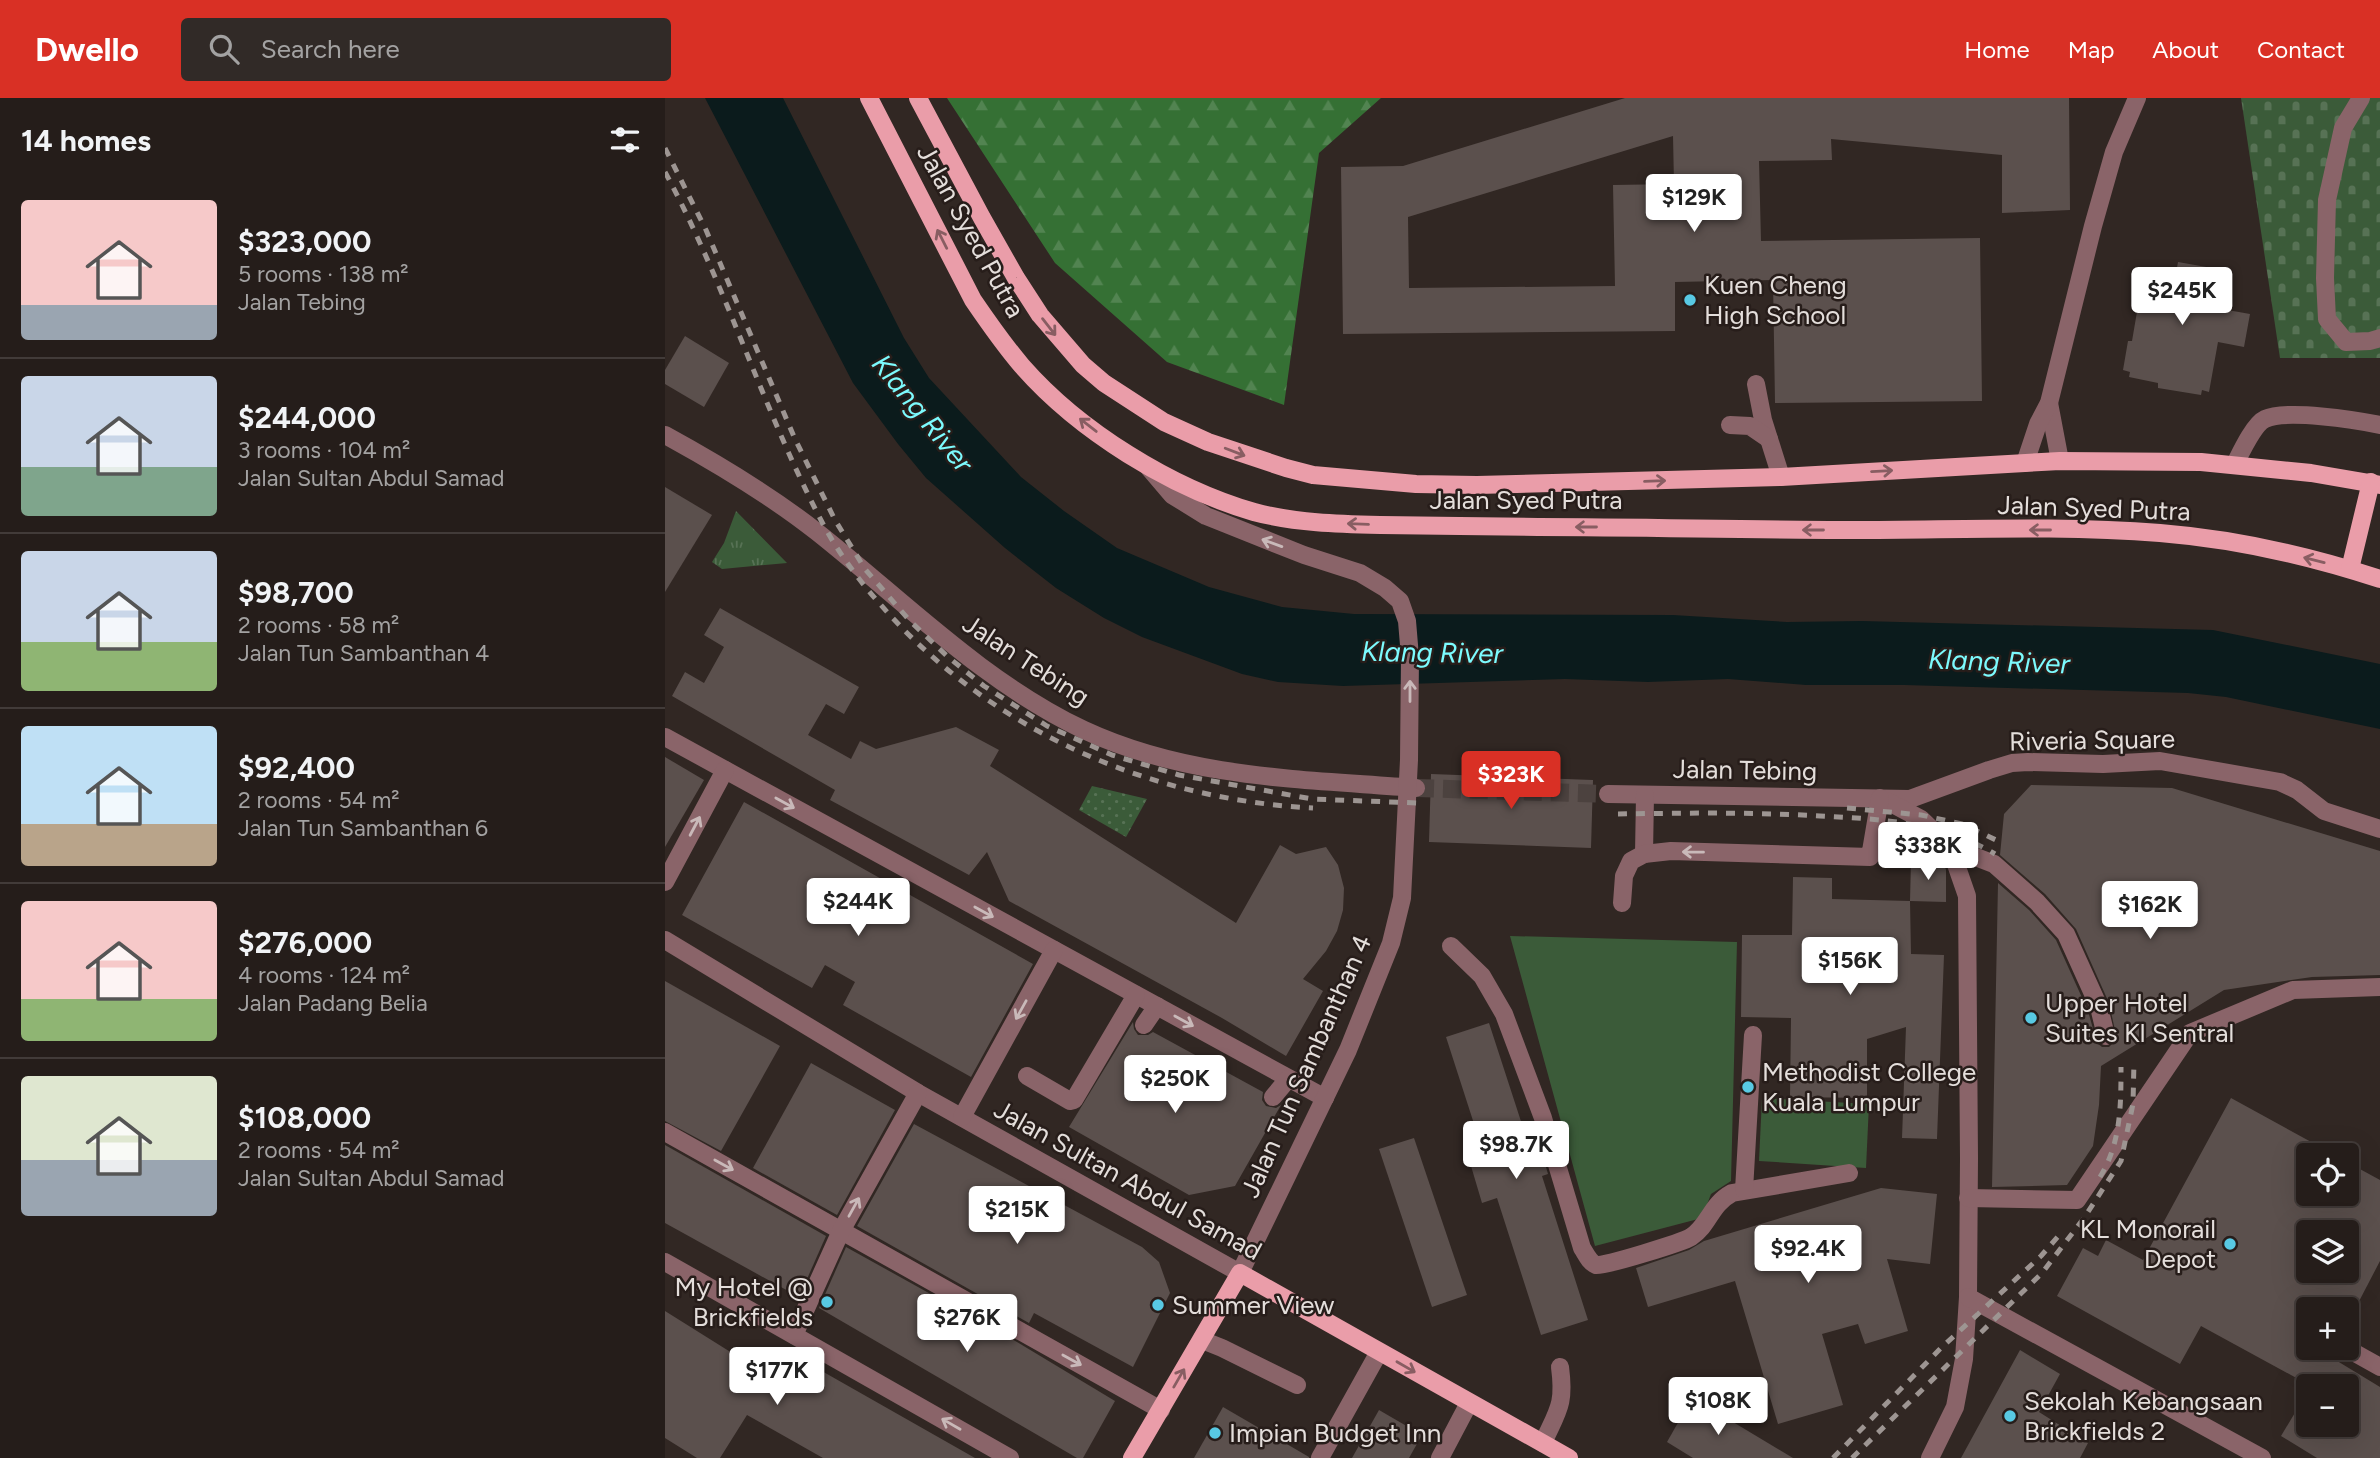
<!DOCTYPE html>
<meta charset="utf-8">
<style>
body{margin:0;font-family:Figtree,sans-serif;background:#312a27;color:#f1f3f6;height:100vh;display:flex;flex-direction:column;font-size:26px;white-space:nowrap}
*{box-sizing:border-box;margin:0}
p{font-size:23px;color:#a3a2a2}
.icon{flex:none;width:38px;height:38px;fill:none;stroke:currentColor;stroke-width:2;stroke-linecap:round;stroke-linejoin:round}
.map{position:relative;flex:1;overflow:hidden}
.details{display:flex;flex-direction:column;background:#251d1a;width:665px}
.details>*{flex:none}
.fabs{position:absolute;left:1631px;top:1045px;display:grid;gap:14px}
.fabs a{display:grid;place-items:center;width:63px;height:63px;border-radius:7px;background:#251d1a;box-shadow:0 7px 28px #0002,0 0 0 2px #423b39;font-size:35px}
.price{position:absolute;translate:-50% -60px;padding:0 16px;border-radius:7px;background:#fff;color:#222;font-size:23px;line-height:46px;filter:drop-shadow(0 2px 4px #0008)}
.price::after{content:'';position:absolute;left:50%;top:42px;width:21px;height:16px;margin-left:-10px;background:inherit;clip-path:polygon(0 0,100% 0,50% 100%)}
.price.active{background:#d93025;color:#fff}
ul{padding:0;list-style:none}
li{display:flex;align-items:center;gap:21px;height:175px;padding:0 21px}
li+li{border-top:2px solid #423b39}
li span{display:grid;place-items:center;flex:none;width:196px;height:140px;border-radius:7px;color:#555}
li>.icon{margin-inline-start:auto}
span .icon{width:84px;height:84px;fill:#fffc;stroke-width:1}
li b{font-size:30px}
h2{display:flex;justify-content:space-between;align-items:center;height:84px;padding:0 21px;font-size:30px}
header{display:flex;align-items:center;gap:42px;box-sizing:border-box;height:98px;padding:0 35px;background:#d93025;color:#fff}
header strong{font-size:33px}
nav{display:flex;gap:38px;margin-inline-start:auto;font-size:24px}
.search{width:490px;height:63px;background:#312a27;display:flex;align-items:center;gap:18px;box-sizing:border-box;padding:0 24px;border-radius:7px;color:#a3a2a2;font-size:26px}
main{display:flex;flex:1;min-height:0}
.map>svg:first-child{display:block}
.grass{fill:url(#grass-dots)}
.forest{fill:url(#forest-firs)}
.cemetery{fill:url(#cemetery-stones)}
.park{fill:url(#park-tufts)}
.pitch{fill:#3b5b39}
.water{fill:#0b1b1c}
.building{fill:#5b504d;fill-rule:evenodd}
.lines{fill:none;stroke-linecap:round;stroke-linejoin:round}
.minor-tunnel{stroke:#4c423f;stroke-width:18;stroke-dasharray:18 9;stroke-linecap:butt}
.minor{stroke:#8a6469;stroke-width:18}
.major{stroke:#ea9da9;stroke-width:18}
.rail{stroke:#9d9592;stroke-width:5;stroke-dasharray:9 9;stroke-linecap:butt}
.oneway{stroke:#885d62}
.oneway2{stroke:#c9b9b9}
.poi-dot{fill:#58c9e3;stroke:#271d1a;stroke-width:2.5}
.labels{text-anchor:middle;stroke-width:5;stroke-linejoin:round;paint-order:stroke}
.street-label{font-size:26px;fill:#e4dedb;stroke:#271d1a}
.poi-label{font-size:26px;fill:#e4dedb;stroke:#271d1a;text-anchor:start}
.water-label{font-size:28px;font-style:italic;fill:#7cfafd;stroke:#271d1a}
</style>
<header>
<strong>Dwello</strong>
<div class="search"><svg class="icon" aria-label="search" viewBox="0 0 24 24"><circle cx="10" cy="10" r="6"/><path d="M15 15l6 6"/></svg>Search here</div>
<nav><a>Home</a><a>Map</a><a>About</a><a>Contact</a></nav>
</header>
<main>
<section class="details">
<h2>14 homes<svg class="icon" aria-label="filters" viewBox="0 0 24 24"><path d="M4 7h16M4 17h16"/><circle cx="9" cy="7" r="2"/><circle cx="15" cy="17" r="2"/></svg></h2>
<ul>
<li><span style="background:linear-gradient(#f6c9c9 75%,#9aa5b1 0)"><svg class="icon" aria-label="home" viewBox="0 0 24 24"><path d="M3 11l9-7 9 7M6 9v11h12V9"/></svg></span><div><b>$323,000</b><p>5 rooms · 138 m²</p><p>Jalan Tebing</p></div></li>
<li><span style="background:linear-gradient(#c9d6e8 65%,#7fa58c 0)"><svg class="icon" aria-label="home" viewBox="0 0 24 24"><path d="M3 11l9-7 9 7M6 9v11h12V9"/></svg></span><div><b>$244,000</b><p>3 rooms · 104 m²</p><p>Jalan Sultan Abdul Samad</p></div></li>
<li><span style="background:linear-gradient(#c9d6e8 65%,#8fb573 0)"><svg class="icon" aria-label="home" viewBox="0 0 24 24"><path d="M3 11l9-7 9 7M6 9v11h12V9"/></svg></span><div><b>$98,700</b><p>2 rooms · 58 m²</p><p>Jalan Tun Sambanthan 4</p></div></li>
<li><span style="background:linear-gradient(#bfe0f5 70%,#b9a48a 0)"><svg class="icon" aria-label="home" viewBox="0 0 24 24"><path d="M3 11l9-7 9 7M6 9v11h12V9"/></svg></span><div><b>$92,400</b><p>2 rooms · 54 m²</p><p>Jalan Tun Sambanthan 6</p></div></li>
<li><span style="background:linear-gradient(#f6c9c9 70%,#8fb573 0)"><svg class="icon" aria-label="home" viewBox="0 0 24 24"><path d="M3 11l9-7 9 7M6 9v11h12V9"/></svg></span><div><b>$276,000</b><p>4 rooms · 124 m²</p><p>Jalan Padang Belia</p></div></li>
<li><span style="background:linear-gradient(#dfe7d0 60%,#9aa5b1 0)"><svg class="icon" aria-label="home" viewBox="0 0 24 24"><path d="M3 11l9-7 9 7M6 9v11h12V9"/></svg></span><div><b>$108,000</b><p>2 rooms · 54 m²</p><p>Jalan Sultan Abdul Samad</p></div></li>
</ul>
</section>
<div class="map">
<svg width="1715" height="1360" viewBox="0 0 1715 1360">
<defs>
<pattern id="grass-dots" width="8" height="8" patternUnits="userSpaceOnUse" patternTransform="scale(1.75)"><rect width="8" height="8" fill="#3b5b39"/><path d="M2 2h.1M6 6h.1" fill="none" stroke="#577255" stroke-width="1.8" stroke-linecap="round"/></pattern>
<pattern id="forest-firs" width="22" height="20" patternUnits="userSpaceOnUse" patternTransform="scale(1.75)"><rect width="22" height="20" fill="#357034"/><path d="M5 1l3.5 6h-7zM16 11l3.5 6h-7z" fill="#528451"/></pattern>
<pattern id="cemetery-stones" width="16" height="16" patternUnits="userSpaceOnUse" patternTransform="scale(1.75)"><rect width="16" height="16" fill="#3b5b39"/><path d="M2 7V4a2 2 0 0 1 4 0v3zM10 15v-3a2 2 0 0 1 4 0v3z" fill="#577255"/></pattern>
<pattern id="park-tufts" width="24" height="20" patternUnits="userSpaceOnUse" patternTransform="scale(1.75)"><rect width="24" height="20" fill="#3b5b39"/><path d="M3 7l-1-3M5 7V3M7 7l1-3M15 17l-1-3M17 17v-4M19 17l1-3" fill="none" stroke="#577255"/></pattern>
</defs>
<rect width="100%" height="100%" fill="#312723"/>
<path class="grass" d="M 427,688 L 482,701 L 461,739 L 414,712 Z"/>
<path class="forest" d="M 282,0 L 716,0 L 654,55 L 619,307 L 502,264 L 390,165 Z"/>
<path class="cemetery" d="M 1576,0 L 1715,0 L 1715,260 L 1615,260 Z"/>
<path class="park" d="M 71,413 L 122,465 L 57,471 L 47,464 L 59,445 Z"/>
<g class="pitch">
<path d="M 845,838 L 1072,844 L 1066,1083 L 1046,1096 L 1037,1120 L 930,1148 Z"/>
<path d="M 1097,1000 L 1204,1006 L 1201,1070 L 1094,1063 Z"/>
</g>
<path class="water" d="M 40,0 L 118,0 L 239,240 L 264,280 L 356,379 L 399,413 L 452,450 L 544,489 L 617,509 L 689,516 L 1008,517 L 1122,524 L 1197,523 L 1548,532 L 1715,566 L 1715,631 L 1561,599 L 1523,595 L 1239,587 L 1141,587 L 1063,581 L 983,584 L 900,581 L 678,588 L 613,584 L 577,576 L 477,539 L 439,520 L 391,490 L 340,450 L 261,380 L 233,346 L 188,285 Z"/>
<g class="building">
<path d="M 960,0 L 1404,0 L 1405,112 L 1337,115 L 1337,57 L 1166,41 L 1167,62 L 1094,63 L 1096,143 L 1315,140 L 1317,303 L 1110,305 L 1108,182 L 1010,184 L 1010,233 L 678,236 L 676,69 L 738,68 ZM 1008,38 L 1009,86 L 948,87 L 950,188 L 744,190 L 743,119 Z"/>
<path d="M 1513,164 L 1564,173 L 1557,211 L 1585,216 L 1579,249 L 1553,244 L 1544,294 L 1537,292 L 1536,297 L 1493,290 L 1493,285 L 1464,279 L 1465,274 L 1458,272 L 1463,243 L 1467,243 L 1474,202 L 1470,201 L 1475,169 L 1511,175 Z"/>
<path d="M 20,238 L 64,265 L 39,309 L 0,286 L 0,272 Z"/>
<path d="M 0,389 L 47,417 L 0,494 Z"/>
<path d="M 55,510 L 194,589 L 179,616 L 161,606 L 143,637 L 186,661 L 195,643 L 211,651 L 291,629 L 334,652 L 325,668 L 571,825 L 615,747 L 631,756 L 661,749 L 673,767 L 679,790 L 678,812 L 672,833 L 661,853 L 638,881 L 658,893 L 621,958 L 557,920 L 344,803 L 322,754 L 304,777 L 165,702 L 170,692 L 7,598 L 20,574 L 39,585 L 59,549 L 39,537 Z"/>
<path d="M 0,659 L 39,682 L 0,749 Z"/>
<path d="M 766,676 L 928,682 L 926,750 L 764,744 Z"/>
<path d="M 1366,687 L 1507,690 L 1715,753 L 1715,877 L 1647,879 L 1559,892 L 1436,968 L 1434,1007 L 1428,1048 L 1402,1087 L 1327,1089 L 1333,785 L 1364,812 L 1391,842 L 1423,913 L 1432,945 L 1437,949 L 1444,949 L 1452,941 L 1444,905 L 1411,831 L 1380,796 L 1335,757 L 1339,716 Z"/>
<path d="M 79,704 L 368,866 L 306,979 L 178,907 L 190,884 L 160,867 L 147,890 L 17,817 Z"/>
<path d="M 1246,763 L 1278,764 L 1281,772 L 1281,804 L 1245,803 Z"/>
<path d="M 1128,779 L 1167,780 L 1167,801 L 1245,803 L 1246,856 L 1279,857 L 1272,1041 L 1237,1040 L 1241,929 L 1202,941 L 1202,1000 L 1125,999 L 1126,920 L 1076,919 L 1077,837 L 1127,837 Z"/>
<path d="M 0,883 L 115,948 L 56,1053 L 0,1023 Z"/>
<path d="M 468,924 L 469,931 L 473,937 L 483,937 L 488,934 L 598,994 L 597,1002 L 601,1008 L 611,1010 L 616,1007 L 570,1088 L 524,1097 L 404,1029 Z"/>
<path d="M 824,925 L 864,1048 L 874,1045 L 883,1076 L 877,1078 L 923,1222 L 876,1237 L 832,1100 L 817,1105 L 806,1068 L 821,1063 L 781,939 Z"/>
<path d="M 146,965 L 230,1012 L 172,1117 L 88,1070 Z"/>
<path d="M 1566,1000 L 1670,1057 L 1643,1057 L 1643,1096 L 1682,1096 L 1682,1064 L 1715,1082 L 1715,1163 L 1690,1211 L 1643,1211 L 1643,1250 L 1669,1250 L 1664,1258 L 1715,1289 L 1715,1360 L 1652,1360 L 1616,1338 L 1643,1293 L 1643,1326 L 1682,1326 L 1682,1288 L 1646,1288 L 1536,1228 L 1515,1266 L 1392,1198 L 1418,1150 L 1433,1158 L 1441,1142 L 1478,1162 ZM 1643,1134 L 1682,1134 L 1682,1172 L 1643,1172 Z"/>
<path d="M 249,1026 L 477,1149 L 494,1164 L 505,1195 L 468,1269 L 369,1215 L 364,1225 L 192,1128 Z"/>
<path d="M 749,1040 L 802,1197 L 767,1209 L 714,1051 Z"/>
<path d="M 0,1047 L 161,1138 L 134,1199 L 0,1125 Z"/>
<path d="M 1216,1090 L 1272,1096 L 1265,1166 L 1222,1161 L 1243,1233 L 1200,1246 L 1193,1226 L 1157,1236 L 1178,1307 L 1113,1326 L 1070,1183 L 983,1209 L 971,1170 L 1024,1152 L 1039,1143 Z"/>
<path d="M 181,1149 L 352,1244 L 450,1303 L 418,1360 L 412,1360 L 154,1210 Z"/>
<path d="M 0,1213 L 120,1288 L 121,1286 L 134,1293 L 148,1268 L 310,1360 L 158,1360 L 82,1317 L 55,1360 L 32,1360 L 0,1340 Z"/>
<path d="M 1355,1252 L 1395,1276 L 1374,1314 L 1423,1345 L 1415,1360 L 1296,1360 Z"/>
<path d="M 1027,1300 L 1068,1324 L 1128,1360 L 1028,1360 L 1002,1344 Z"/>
<path d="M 558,1309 L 644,1359 L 644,1360 L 529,1360 Z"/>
<path d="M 714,1312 L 757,1337 L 744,1360 L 687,1360 Z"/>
</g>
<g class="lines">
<path class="minor-tunnel" d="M 751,690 L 943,696"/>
<g class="minor">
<path d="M 1696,0 L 1678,30 L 1662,102 L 1660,180 L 1662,221 L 1681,244 L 1705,243 L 1715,240"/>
<path d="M 1091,286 L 1098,322 L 1116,379"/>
<path d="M 1384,305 L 1395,363"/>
<path d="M 1065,327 L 1085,328 L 1104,341"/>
<path d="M 0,337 C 53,366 105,397 152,434 C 239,503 318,584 419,632 C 524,681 639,681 751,690"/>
<path d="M 1360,365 L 1373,326 L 1384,305 L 1428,128 L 1449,54 L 1472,0"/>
<path d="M 1570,366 C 1576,354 1589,326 1600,321 C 1621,311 1691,322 1715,327"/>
<path d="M 0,639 L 660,1000"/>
<path d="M 943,696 L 1245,701 L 1324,672 L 1347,665 L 1363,664 L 1438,666 L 1495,663 L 1615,684 L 1632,692 L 1659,713 L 1715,731"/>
<path d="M 1222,703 L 1256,721 L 1285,749 L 1302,798 L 1304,1060 L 1303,1199 L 1299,1261 L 1290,1309 L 1265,1360"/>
<path d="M 1285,749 L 1329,766 L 1372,804 L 1401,836 L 1434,909 L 1441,938"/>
<path d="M 979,756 L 980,697"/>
<path d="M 0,784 L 60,672"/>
<path d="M 957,805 L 959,778 L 966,763 L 979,756 L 1006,753 L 1205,759 L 1215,700"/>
<path d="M 0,842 L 253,995 L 575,1175 L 683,952 L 726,845 L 737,800 L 744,662 L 745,559 L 742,523 L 735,503 L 720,490 L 695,475 L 639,457 L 541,418 L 507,397 L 484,370"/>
<path d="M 786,848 L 817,878 L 839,916 L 878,1020 L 917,1150 C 921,1156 924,1164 931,1167 C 938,1169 1018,1144 1026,1139 C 1045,1126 1045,1107 1067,1095 L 1184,1075"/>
<path d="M 479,927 L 492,908"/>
<path d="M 362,978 L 405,1003 L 409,1002 L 471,897"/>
<path d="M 608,999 L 623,981"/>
<path d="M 297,1019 L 389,852"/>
<path d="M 0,1034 L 496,1312"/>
<path d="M 1079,1092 L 1088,937"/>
<path d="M 1303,1100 L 1412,1102 L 1525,935 L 1628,892 L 1715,889"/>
<path d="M 0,1164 L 345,1360"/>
<path d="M 1303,1199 L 1597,1360"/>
<path d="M 129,1237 L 176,1133 L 253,995"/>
<path d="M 537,1242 L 557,1250 L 632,1287"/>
<path d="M 1681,1250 L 1715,1269"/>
<path d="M 878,1345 C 893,1312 900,1307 895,1269"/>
<path d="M 655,1360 L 714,1254"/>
<path d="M 775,1360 L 804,1305"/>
</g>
<g class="major">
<path d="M 204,0 L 308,202 C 323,224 339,247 357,268 C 414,333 506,390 589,414 C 630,425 674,426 716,427 C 768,428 821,428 873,429 C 978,429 1083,432 1188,432 C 1290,432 1393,427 1495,435 C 1569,441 1645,458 1715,481"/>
<path d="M 253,0 L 317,120 L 351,180 L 375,217 L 418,267 L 439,285 L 499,324 L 543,344 L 621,370 L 648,377 L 751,386 L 812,387 L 1116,379 L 1395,363 L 1536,364 L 1646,375 L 1715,387"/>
<path d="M 1685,471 L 1706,384"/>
<path d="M 467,1360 L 575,1175 L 904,1360"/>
</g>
<g class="rail">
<path d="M 0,50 L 41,132 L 130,341 L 170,422 L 200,471 L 244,522 L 283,559 L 319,588 L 382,628 L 447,657 L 514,677 L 647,701 L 752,705"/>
<path d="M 0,74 C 61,187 98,312 158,426 C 180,467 209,501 241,534 C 350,643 496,702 648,710"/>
<path d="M 1182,710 L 1256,717 L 1297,726 L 1331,742"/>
<path d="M 953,716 C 1020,715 1088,714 1155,718 C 1215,721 1277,724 1330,756"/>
<path d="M 1435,1079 C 1456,1045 1456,1007 1456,969"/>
<path d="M 1168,1360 L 1276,1250 L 1376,1158 L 1397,1134"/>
<path d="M 1187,1360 L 1377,1175 L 1419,1120 L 1456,1063 L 1468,1006 L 1469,963"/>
</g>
</g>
<defs><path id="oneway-shaft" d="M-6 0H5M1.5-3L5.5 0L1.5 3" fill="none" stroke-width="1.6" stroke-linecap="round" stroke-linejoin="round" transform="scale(1.75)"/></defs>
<g class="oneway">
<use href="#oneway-shaft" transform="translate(277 141) rotate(-117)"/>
<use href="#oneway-shaft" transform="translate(384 229) rotate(52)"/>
<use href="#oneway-shaft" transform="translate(423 327) rotate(-142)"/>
<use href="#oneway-shaft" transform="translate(570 354) rotate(21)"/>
<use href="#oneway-shaft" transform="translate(1217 373) rotate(-3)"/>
<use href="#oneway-shaft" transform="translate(990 383) rotate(-2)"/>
<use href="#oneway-shaft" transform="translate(693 426) rotate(-178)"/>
<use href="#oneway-shaft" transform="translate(921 429) rotate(-180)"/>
<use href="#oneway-shaft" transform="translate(1148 432) rotate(-180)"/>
<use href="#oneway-shaft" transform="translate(1375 432) rotate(180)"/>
<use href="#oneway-shaft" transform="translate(1649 462) rotate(-166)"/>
<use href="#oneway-shaft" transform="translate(741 1269) rotate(30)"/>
<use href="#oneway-shaft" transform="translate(514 1280) rotate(-60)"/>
</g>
<g class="oneway2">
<use href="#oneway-shaft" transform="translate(607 445) rotate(-160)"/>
<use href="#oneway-shaft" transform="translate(745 593) rotate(-90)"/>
<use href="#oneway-shaft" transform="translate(120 705) rotate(29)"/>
<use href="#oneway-shaft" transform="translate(30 728) rotate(-62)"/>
<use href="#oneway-shaft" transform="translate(1028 754) rotate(-179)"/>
<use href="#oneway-shaft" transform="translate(319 814) rotate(29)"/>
<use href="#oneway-shaft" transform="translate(356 912) rotate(119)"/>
<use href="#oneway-shaft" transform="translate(519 923) rotate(29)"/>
<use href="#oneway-shaft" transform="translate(59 1067) rotate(29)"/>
<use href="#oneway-shaft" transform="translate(189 1109) rotate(-61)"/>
<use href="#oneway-shaft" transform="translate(407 1262) rotate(29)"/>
<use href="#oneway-shaft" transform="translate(286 1326) rotate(-150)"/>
</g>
<g class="poi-dot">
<circle cx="1025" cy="202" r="7"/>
<circle cx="1366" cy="920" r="7"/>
<circle cx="1083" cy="989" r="7"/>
<circle cx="1565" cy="1146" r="7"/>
<circle cx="162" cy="1204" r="7"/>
<circle cx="493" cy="1207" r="7"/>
<circle cx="1345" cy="1318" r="7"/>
<circle cx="550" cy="1335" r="7"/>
</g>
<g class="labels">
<g class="street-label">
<text transform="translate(306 133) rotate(61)" y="9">Jalan Syed Putra</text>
<text x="861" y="411">Jalan Syed Putra</text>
<text transform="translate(1429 410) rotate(2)" y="9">Jalan Syed Putra</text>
<text transform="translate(361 562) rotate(33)" y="9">Jalan Tebing</text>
<text transform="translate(1427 642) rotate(-1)" y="9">Riveria Square</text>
<text transform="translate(1080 672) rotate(1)" y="9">Jalan Tebing</text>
<text transform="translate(641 968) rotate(-66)" y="9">Jalan Tun Sambanthan 4</text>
<text transform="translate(463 1082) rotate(29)" y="9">Jalan Sultan Abdul Samad</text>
</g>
<g class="poi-label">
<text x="1039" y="196">Kuen Cheng<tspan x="1039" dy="30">High School</tspan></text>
<text x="1380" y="914">Upper Hotel<tspan x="1380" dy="30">Suites Kl Sentral</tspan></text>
<text x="1097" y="983">Methodist College<tspan x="1097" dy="30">Kuala Lumpur</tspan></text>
<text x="1551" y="1140" text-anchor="end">KL Monorail<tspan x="1551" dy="30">Depot</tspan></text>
<text x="148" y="1198" text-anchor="end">My Hotel @<tspan x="148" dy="30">Brickfields</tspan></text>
<text x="507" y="1216">Summer View</text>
<text x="1359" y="1312">Sekolah Kebangsaan<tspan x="1359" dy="30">Brickfields 2</tspan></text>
<text x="564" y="1344">Impian Budget Inn</text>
</g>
<g class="water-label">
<text transform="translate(258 315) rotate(51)" y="10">Klang River</text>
<text transform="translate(767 554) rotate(1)" y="10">Klang River</text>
<text transform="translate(1334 563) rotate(2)" y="10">Klang River</text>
</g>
</g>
</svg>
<div class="fabs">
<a><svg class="icon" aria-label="locate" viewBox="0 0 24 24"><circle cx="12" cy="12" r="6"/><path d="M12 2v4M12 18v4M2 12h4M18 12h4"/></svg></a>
<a><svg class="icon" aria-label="layers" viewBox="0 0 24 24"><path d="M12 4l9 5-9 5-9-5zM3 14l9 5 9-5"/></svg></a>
<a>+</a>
<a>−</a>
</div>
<b class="price" style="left:1029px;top:136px">$129K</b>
<b class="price" style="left:1517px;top:229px">$245K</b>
<b class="price active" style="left:846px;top:713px">$323K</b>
<b class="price" style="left:1263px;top:784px">$338K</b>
<b class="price" style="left:193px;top:840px">$244K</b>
<b class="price" style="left:1485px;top:843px">$162K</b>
<b class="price" style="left:1185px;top:899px">$156K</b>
<b class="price" style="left:510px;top:1017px">$250K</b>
<b class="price" style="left:851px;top:1083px">$98.7K</b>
<b class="price" style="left:352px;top:1148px">$215K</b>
<b class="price" style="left:1143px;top:1187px">$92.4K</b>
<b class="price" style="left:302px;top:1256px">$276K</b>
<b class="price" style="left:112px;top:1309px">$177K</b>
<b class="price" style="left:1053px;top:1339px">$108K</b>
</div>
</main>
